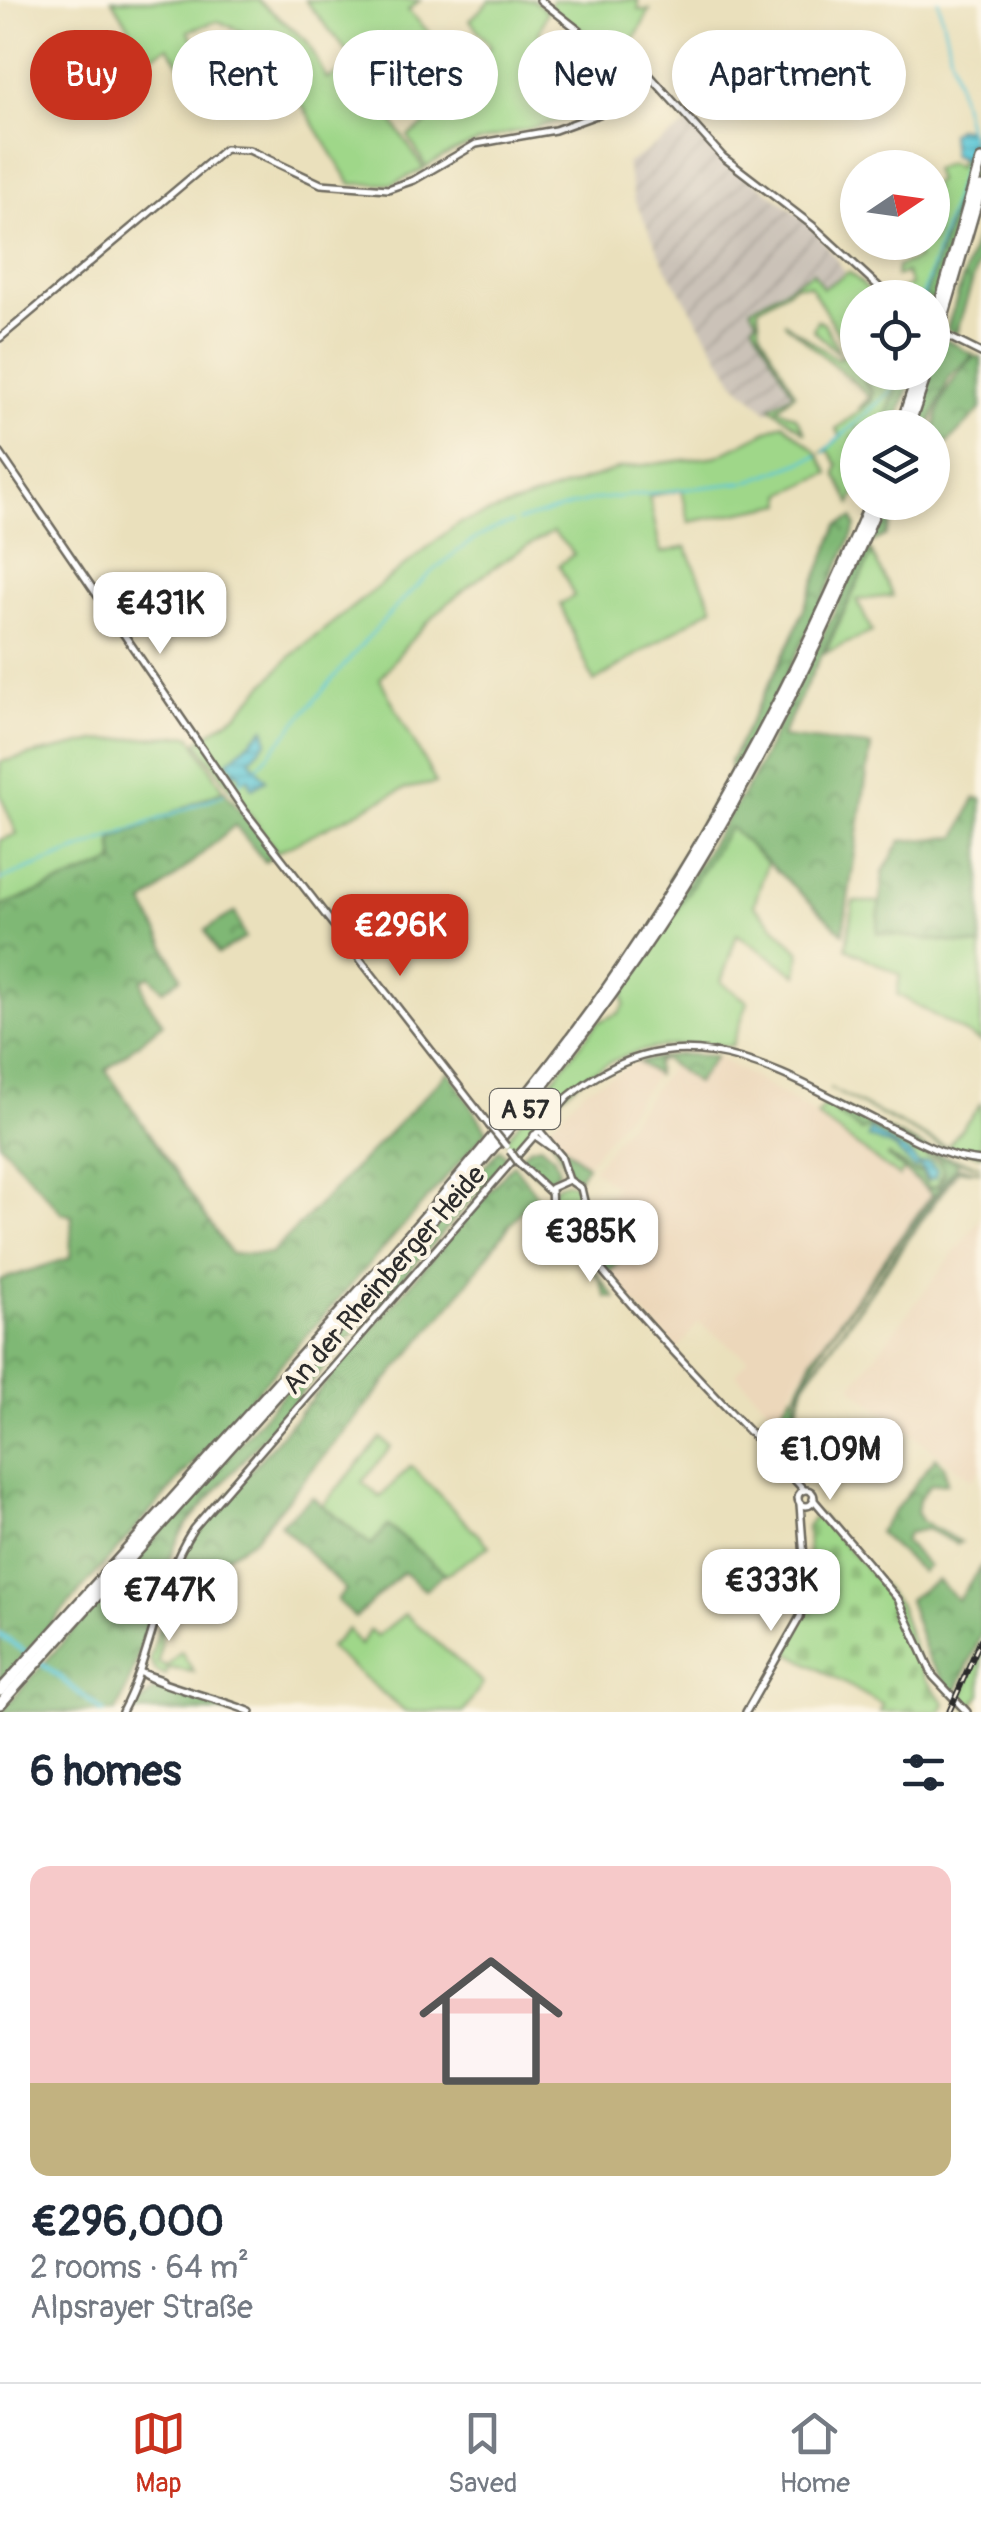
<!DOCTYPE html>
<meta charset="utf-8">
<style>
body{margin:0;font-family:Pangolin,sans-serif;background:#f2f2f3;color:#1f2937;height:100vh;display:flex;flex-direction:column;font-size:38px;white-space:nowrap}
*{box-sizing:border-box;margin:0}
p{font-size:32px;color:#747a83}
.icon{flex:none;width:55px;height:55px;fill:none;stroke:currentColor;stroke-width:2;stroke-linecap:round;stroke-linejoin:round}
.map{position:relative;height:1712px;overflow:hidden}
.panel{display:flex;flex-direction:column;background:#fff;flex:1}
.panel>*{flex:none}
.top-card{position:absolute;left:30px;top:30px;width:922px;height:90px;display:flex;gap:20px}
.needle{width:65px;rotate:77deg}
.controls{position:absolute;left:840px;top:150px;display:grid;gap:20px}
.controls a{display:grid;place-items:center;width:110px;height:110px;border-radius:50%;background:#fff;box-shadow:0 5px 15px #0003;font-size:50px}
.price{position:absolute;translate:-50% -85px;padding:0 22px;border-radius:20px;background:#fff;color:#222;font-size:32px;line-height:65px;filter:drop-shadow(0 2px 5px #0008)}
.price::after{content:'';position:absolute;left:50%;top:60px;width:30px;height:22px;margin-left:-15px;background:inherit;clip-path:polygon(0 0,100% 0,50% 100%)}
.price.selected{background:#c8321e;color:#fff}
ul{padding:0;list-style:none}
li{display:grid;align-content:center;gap:20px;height:530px;padding:0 30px}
li span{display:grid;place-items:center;height:310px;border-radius:20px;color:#555}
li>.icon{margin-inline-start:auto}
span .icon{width:180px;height:180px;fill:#fffc;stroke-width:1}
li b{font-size:42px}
h2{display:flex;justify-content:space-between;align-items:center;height:120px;padding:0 30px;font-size:42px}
.pill{padding:0 35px;border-radius:45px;background:#fff;box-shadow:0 5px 15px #0003;font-size:35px;line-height:90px}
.pill.selected{background:#c8321e;color:#fff}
.menu{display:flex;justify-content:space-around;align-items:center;height:140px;border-top:2px solid #e0e1e3;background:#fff;font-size:28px;color:#747a83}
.menu a{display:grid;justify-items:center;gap:5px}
.menu .selected{color:#c8321e}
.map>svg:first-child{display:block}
.built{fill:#ecd7ba}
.industrial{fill:url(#industrial-furrows)}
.green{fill:#9fd789;stroke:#65815a;stroke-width:2.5}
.forest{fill:url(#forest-crowns);stroke:#557250;stroke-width:2.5}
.cemetery{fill:url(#cemetery-stones);stroke:#65815a;stroke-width:2.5}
.water{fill:url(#water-rules);stroke:#447981;stroke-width:2.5}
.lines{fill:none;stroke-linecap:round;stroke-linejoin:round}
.stream{stroke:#5cc7d7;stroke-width:2.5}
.canal{stroke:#5cc7d7;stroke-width:5}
.secondary-casing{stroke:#6e6a5e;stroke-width:10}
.highway-casing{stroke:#6e6a5e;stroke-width:14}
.secondary{stroke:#fff;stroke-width:5}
.highway{stroke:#fff;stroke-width:9}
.rail-casing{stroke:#2b2b2b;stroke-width:6}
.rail{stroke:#fcf5e5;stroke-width:2.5;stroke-dasharray:8;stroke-linecap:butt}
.secondary-bridge-casing{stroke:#6e6a5e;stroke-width:10;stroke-linecap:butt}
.secondary-bridge{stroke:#fff;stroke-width:5}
.labels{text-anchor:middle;stroke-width:8;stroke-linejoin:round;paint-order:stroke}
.shield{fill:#fcf5e5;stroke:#6a6863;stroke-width:2.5}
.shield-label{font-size:25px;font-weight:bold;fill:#2b2b2b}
.street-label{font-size:28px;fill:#2b2b2b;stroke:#fcf5e5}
</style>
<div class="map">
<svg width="981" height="1712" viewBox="0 0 981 1712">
<defs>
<pattern id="industrial-furrows" width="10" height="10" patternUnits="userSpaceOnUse" patternTransform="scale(2.5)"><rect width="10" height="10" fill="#cbc2b8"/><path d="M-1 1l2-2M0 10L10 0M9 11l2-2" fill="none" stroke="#aea79e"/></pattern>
<pattern id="forest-crowns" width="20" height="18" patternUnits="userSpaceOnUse" patternTransform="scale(2.5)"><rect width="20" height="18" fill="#7fb875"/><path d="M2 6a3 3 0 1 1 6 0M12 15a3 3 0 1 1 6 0" fill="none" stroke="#689660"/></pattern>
<pattern id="cemetery-stones" width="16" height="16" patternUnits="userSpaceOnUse" patternTransform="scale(2.5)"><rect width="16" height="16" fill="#9fd789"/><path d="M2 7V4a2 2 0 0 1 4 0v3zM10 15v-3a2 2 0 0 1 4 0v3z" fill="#89b976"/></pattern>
<pattern id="water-rules" width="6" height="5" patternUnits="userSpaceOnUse" patternTransform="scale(2.5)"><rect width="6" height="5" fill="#5cc7d7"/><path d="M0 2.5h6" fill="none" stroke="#4ca2af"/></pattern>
</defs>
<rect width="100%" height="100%" fill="#fcf5e5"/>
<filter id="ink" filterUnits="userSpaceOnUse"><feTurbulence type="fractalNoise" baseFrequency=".01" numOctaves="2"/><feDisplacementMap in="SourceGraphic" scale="20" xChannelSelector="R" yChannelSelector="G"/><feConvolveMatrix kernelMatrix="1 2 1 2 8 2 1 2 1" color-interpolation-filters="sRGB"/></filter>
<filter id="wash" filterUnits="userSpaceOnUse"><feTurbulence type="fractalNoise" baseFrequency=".0048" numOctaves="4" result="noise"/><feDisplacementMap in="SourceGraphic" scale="40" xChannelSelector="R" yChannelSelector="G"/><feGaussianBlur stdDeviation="2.25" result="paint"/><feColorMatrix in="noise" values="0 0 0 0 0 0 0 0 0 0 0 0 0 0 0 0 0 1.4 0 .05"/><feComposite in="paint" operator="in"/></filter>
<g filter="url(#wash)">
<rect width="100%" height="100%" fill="#eae0bc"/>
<g class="built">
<path d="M 716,1056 L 809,1110 L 898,1177 L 904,1170 L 932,1194 L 813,1357 L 776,1416 L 736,1374 L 748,1359 L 698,1322 L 678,1350 L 608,1275 L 619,1261 L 604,1249 L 628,1217 L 607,1200 L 616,1187 L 593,1169 L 672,1065 L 696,1083 Z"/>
<path d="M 638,1062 L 656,1075 L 586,1166 L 550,1136 L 548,1128 L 584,1090 Z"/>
<path d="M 981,1218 L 981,1468 L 972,1480 L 851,1387 Z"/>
</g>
<path class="industrial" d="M 691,123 L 722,156 L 813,226 L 845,272 L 823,288 L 813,272 L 751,307 L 758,320 L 753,324 L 793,394 L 768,412 L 735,382 L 667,269 L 634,199 L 626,164 Z"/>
<g class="green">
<path d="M 112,0 L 258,0 L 307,41 L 327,79 L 355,64 L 424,169 L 393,184 L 351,184 L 262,41 L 218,21 L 188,31 L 204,58 L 184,71 L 168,47 L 149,57 Z"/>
<path d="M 305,0 L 420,0 L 408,10 L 436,40 L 427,49 L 445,73 L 456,76 L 491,47 L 470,20 L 490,0 L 533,0 L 547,11 L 530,60 L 568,79 L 591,111 C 532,133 481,131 426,167 L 408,136 L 457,104 L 412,42 L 364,72 Z"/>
<path d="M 552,0 L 638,0 L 639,10 L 650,10 L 624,59 L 549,7 Z"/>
<path d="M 960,161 L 967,161 L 965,173 L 924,297 L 894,293 L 911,285 L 906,273 L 896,276 L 897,267 L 918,258 L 912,245 L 932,242 L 935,235 L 932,184 L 937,181 L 933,169 L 949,163 L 958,168 Z"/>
<path d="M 813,272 L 823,288 L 849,272 L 877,297 L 858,298 L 857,366 L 810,285 L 796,285 L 758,308 L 760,330 L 795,393 L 778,408 L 796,417 L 806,433 L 771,407 L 793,393 L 753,323 L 758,320 L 751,308 Z"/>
<path d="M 817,320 L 824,323 L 841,355 L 813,330 Z"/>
<path d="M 784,322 L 837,359 L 847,354 L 870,391 C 872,399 868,405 860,407 L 869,398 L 863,390 Z"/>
<path d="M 861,373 L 901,373 L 882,427 L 858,428 L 857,438 L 853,436 L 848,473 L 851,447 L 857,440 L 857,488 L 851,504 L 836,474 L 838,465 L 829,451 L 823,452 L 841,437 L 836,429 L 872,401 L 873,392 Z"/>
<path d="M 783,423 L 815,450 L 829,473 L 783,494 L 784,504 L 689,522 L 682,490 L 649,496 L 661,553 L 686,547 L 713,607 L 594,682 L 560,604 L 574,596 L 559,565 L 574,554 L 553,532 C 484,568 425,615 380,679 L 436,783 L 404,789 L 277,852 L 197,742 L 238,713 L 292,655 L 457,524 L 621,468 L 717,456 Z"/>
<path d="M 872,553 L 893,596 L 857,600 L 872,632 L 825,653 Z"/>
<path d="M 190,735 L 224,790 L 112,840 L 115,862 L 0,907 L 0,840 L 17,834 L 0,794 L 0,762 L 96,741 Z"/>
<path d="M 730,826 L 767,863 L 754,905 L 800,952 L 797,975 L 737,934 L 721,982 L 748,1002 L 732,1046 C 631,1036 574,1068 514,1150 L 506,1139 L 598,1022 L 619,1013 L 625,1004 L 623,993 Z"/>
<path d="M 853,902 L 880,902 L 877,933 L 981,946 L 981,1042 L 897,994 L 900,975 L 846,948 Z"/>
<path d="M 829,1088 L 947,1147 L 981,1104 L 981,1155 L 942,1147 Z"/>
<path d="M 832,1103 L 941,1155 L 981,1166 L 944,1159 L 839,1110 L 837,1114 L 862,1131 L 870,1126 L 944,1166 L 938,1185 L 928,1188 L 922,1171 L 913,1172 L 888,1155 L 904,1170 L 899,1177 L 817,1116 L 824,1105 Z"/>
<circle cx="566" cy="1198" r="15"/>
<path d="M 381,1438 L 391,1447 L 362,1482 L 380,1497 L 411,1466 L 489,1546 L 446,1574 L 388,1526 L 371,1545 L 323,1505 Z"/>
<path d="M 178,1559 L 165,1607 L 158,1663 L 167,1666 L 181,1651 L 194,1672 L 168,1668 L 166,1675 L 156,1671 L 150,1660 Z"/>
<path d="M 405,1614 L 483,1683 L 464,1712 L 405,1712 L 329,1648 L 348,1629 L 360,1645 L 370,1630 L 377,1636 Z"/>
<path d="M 981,1646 L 981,1695 L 969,1709 L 961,1701 Z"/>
</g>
<g class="forest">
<path d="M 981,107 L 981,141 L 933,316 L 932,298 L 924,298 L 959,196 Z"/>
<path d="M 981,222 L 981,254 L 956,334 L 947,329 Z"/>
<path d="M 944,338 L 973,355 L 949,378 L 929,427 L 912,428 Z"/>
<path d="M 974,357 L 981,357 L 981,409 L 933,458 C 932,417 943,385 974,357 Z"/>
<path d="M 901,373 L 914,373 L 895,427 L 882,428 Z"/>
<path d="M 884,503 L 900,503 L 886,535 L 873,542 L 870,538 Z"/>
<path d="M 853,518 L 856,527 C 802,650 741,767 672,882 L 669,879 L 731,772 L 730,762 L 792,638 L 838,525 Z"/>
<path d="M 867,545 L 872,553 L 781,737 L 871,746 L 843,933 L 730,827 L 623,993 L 619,990 L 752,779 Z"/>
<path d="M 224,790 L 275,854 L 265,862 L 235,825 L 144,904 L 181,977 L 163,990 L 150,976 L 142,980 L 146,999 L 163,1023 L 106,1070 L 231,1254 L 271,1254 L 449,1071 L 487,1131 L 0,1682 L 0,1280 L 70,1258 L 72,1216 L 62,1213 L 0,1143 L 0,907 L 115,862 L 112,840 Z"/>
<path d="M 975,798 L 981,799 L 981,946 L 877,933 L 883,872 L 901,841 L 957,837 Z"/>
<path d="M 235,912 L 245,938 L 218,954 L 205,930 Z"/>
<path d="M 680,1054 L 716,1056 L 696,1083 L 663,1059 L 656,1062 L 656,1075 L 638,1062 Z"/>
<path d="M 839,1110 L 958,1163 L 826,1342 L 796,1394 L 813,1357 L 932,1194 L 887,1156 L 913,1172 L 922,1171 L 928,1188 L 938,1186 L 944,1175 L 939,1159 L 870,1126 L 861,1131 L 837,1114 Z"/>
<path d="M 548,1132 L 587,1166 L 578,1178 L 569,1173 Z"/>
<path d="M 540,1145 L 554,1157 L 559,1171 L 546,1182 L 518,1159 L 529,1148 Z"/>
<path d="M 500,1149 L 508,1158 L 186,1525 C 152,1583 146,1651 116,1712 L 1,1712 Z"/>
<path d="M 513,1164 L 615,1298 L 606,1297 L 599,1278 L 530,1198 L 454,1301 L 254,1539 L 195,1576 L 183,1558 L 191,1540 Z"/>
<path d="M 957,1167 L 981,1171 L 958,1170 L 804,1385 L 794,1424 L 798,1442 L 811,1430 L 796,1473 L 790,1466 L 792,1425 L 801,1387 Z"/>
<path d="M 607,1200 L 629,1217 L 625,1221 L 625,1215 L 609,1206 L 597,1210 L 603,1232 L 614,1236 L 608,1244 L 585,1211 L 589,1201 Z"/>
<path d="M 581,1217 L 597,1242 L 619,1261 L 608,1275 L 572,1228 L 571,1223 Z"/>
<path d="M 793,1394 L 795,1396 L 787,1463 L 776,1451 L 787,1440 L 788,1429 L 776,1416 Z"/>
<path d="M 936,1457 L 945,1467 L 947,1483 L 931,1484 L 919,1499 L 917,1513 L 923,1522 L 961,1542 L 957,1544 L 927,1529 L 908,1533 L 904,1542 L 929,1566 L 922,1572 L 878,1532 Z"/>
<path d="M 312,1497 L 371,1545 L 388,1526 L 445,1573 L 425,1590 L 403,1572 L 355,1618 L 337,1600 L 346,1590 L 280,1524 Z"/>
<path d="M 981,1566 L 981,1635 L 955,1695 L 928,1659 L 908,1600 L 937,1580 L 958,1600 Z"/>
<path d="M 155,1690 L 169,1690 L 234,1712 L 131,1711 Z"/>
</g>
<path class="cemetery" d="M 817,1514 L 899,1605 L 924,1677 L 945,1703 L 941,1712 L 880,1712 L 883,1705 L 788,1652 L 810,1593 L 807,1526 Z"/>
<g class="water">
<path d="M 957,128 L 964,128 L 970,135 L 966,161 L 952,155 L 950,133 Z"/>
<path d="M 265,728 L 267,741 L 250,759 L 266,780 L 252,788 L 248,778 L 242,781 L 238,772 L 231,774 L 235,769 L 227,762 Z"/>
<path d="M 870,1130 L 910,1154 L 918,1164 L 929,1162 L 937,1170 L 935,1178 L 928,1180 L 920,1166 L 914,1168 L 895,1148 L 868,1137 Z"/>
</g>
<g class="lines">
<g class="stream">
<path d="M 922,298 L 971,143 L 938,0"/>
<path d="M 824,452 L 890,392 L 898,372"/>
<path d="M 518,521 L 592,500 L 747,482 L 817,456"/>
<path d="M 257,767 C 320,702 428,543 512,523"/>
<path d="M 233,788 L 243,779"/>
<path d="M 0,880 L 224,794"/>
</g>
<g class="canal">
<path d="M 0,1635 L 31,1656"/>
<path d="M 40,1662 L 103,1712"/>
</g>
</g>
</g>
<g filter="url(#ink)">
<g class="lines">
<defs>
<g id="secondary">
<path d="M 540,0 L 590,39 L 644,69 L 723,157 L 813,226 L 891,298"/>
<path d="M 947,336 L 981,353"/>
<path d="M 0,338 L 225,149 L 249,150 L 321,184 L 388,189 L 414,180 L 476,144 L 555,130 L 624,105 L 620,71 L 624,59"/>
<path d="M 0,453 L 244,810 L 489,1125"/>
<path d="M 539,1130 L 561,1156 L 569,1180"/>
<path d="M 534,1135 L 552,1148"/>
<path d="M 518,1162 L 549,1191"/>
<path d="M 566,1216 L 578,1212 L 584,1201 L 581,1188 L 569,1180 L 551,1188 L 552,1210 L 566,1216 L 570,1230 C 641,1323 725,1404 804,1490"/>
<circle cx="806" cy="1498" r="8"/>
<path d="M 813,1499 L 898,1599 L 933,1676 L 967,1712"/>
<path d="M 142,1673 C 154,1684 227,1701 251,1712"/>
<path d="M 142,1673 L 162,1680"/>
<path d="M 122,1712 C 153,1653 157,1585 193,1529 L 568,1097 C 681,1003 777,1071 887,1126 C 918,1141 946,1158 981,1161"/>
<path d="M 746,1712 L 800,1617 L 806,1585 L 800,1504"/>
</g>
<g id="highway">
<path d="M 932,331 L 981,160"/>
<path d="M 932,355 L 981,187"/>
<path d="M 900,428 L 919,372"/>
<path d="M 908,428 L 927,372"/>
<path d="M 0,1691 C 100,1581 199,1470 299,1359 C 407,1239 515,1119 608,987 C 714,835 799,673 871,502"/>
<path d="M 0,1704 C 103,1590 205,1475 308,1360 C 422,1232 536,1104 634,962 C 733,818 812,663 879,502"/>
</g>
</defs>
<use href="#secondary" class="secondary-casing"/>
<use href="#highway" class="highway-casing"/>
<use href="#secondary" class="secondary"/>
<use href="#highway" class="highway"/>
<defs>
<path id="rail" d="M 949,1712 L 981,1639"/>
</defs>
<use href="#rail" class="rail-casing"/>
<use href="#rail" class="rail"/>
<defs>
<g id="secondary-bridge">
<path d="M 489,1125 L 506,1146"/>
<path d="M 510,1151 L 518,1162"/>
</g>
</defs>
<use href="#secondary-bridge" class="secondary-bridge-casing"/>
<use href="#secondary-bridge" class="secondary-bridge"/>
</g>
</g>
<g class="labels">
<rect class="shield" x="490" y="1089" width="70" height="40" rx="8"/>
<g class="shield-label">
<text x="525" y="1118">A 57</text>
</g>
<g class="street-label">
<text transform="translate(383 1279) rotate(-49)" y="10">An der Rheinberger Heide</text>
</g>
</g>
</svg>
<div class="controls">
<a><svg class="needle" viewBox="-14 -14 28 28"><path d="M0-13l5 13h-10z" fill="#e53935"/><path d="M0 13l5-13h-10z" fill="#747a83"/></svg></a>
<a><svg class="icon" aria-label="locate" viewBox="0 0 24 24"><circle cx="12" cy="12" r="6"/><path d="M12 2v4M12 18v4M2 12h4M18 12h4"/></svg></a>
<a><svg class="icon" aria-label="layers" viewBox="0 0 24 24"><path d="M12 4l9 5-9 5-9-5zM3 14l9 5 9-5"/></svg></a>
</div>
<b class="price" style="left:160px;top:657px">€431K</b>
<b class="price selected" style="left:400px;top:979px">€296K</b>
<b class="price" style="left:590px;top:1285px">€385K</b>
<b class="price" style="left:830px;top:1503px">€1.09M</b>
<b class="price" style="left:771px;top:1634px">€333K</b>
<b class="price" style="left:169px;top:1644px">€747K</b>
<div class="top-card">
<a class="pill selected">Buy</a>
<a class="pill">Rent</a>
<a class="pill">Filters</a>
<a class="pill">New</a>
<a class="pill">Apartment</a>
</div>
</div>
<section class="panel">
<h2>6 homes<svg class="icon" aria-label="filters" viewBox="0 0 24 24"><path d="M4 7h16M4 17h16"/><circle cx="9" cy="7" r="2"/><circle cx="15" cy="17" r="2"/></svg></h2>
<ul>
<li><span style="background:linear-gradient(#f6c9c9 70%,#c2b280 0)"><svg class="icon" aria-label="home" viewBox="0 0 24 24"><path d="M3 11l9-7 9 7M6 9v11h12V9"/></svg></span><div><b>€296,000</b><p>2 rooms · 64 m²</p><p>Alpsrayer Straße</p></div></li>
</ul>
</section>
<nav class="menu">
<a class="selected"><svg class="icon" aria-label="map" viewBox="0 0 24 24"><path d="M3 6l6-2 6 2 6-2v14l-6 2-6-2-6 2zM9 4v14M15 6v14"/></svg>Map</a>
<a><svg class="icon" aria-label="saved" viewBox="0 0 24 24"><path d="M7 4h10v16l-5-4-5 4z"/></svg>Saved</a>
<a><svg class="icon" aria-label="home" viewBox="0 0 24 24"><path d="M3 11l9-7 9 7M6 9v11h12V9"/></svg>Home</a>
</nav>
